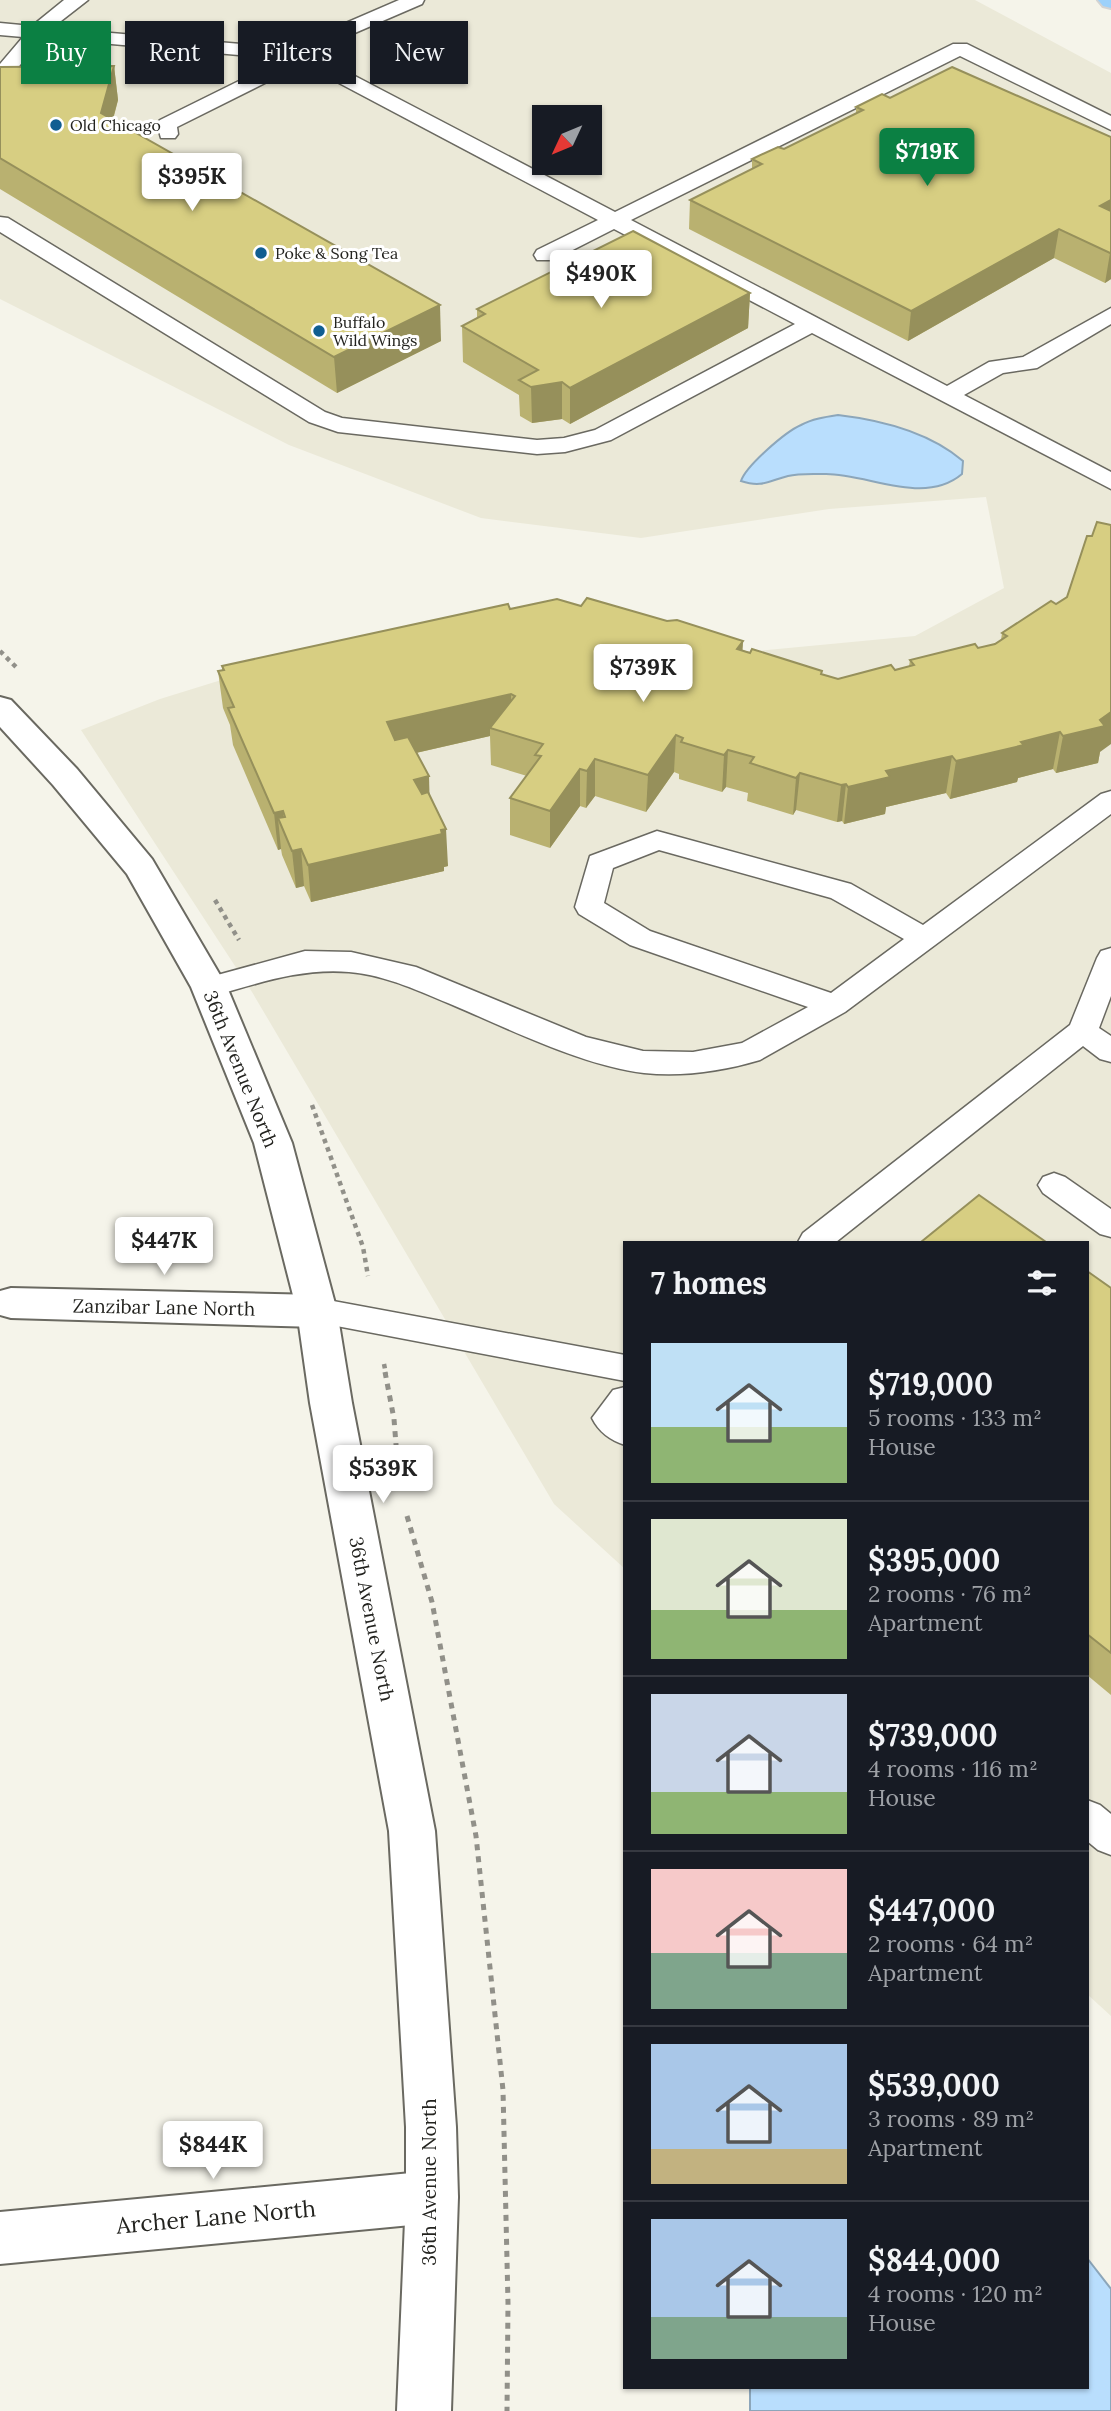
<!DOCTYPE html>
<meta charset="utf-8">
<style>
body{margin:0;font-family:Lora,serif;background:#20242c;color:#f1f3f6;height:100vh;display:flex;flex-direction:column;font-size:26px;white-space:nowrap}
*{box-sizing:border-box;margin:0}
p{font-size:23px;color:#9ea1a6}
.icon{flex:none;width:38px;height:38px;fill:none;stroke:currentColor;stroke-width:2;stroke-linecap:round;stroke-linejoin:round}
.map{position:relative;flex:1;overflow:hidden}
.drawer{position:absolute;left:623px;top:1241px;width:466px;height:1148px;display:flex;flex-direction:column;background:#171b24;border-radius:0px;box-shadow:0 2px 5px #0004}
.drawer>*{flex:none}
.hud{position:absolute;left:21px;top:21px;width:497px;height:63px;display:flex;gap:14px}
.needle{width:46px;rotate:226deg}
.buttons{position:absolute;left:532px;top:105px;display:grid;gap:14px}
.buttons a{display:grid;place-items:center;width:70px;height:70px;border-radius:0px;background:#171b24;box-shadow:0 2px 5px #0004;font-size:35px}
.price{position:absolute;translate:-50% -60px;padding:0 16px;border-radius:7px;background:#fff;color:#222;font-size:23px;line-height:46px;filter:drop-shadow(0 2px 4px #0008)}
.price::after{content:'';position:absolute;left:50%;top:42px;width:21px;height:16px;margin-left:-10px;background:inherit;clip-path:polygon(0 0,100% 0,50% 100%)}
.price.selected{background:#0b8043;color:#fff}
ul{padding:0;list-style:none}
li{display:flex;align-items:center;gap:21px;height:175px;padding:0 28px}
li+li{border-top:2px solid #363941}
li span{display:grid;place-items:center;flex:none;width:196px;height:140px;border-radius:0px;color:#555}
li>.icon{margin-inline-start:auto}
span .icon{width:84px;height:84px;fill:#fffc;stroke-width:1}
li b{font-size:30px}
h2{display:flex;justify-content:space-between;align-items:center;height:84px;padding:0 28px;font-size:30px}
.tag{padding:0 24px;border-radius:0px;background:#171b24;box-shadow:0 2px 5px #0004;font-size:24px;line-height:63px}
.tag.selected{background:#0b8043;color:#fff}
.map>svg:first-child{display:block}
.built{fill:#ebe9d8;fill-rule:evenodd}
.water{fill:#b9defd;stroke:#8ca6ba;stroke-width:2}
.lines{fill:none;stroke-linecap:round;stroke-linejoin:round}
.service-casing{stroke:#6a6961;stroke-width:3}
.minor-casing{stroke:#6a6961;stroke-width:4}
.tertiary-casing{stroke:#6a6961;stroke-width:4}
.primary-casing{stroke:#d3d3d2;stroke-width:4}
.path-far1{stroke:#919089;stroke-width:4.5;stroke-dasharray:4.5 4.5;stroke-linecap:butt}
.path{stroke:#919089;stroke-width:5;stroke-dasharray:6 6;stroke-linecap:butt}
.service{fill:#fff;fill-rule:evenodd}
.minor{fill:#fff;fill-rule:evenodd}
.tertiary{fill:#fff;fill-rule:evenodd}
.primary{fill:#9dd1fa;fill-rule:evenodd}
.wall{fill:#b9b170}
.shaded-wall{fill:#96905b}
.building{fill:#d7ce82;stroke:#96905b;stroke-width:2}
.poi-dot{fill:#105e91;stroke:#fff;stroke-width:2.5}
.labels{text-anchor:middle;stroke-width:6;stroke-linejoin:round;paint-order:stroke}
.far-poi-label{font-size:16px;fill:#23231f;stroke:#fff;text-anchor:start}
.street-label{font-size:19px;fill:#23231f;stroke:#fff}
.near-street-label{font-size:23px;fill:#23231f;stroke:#fff}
</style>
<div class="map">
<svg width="1111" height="2411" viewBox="0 0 1111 2411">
<rect width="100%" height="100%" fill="#f5f4ea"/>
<path class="built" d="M 0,0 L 975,0 L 1111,73 L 1111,2016 L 1087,1994 L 1087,1242 L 625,1242 L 625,1569 L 554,1504 L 252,992 L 81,730 L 160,699 L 370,634 L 725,654 L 915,636 L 1004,588 L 986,497 L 829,509 L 641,538 L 481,518 L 289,445 L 0,299 ZM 544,117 L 590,117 L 590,163 L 544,163 Z"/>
<g class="water">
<path d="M 838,415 C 881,420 929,432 963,461 L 962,474 C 924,506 869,474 826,474 C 814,474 799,473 788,476 C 768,481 762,488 741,481 C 746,466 785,432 801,425 C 812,419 825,417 838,415 Z"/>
<path d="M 1087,2258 L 1111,2289 L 1111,2411 L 750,2411 L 750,2387 L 1087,2387 Z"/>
</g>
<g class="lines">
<defs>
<g id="service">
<path d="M 64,0 L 88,0 L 52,28 L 288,48 L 399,0 L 424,0 L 422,4 L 306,54 L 353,75 L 615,212 L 953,44 L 967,44 L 1111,116 L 1111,130 L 960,56 L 631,220 L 947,386 L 989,362 L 1023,357 L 1111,308 L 1111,324 L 1037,368 L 1003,373 L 964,395 L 1111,472 L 1111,489 L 812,333 L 611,440 L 565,452 L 537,454 L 338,432 L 309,422 L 0,232 L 0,217 L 8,218 L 325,412 L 342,418 L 537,440 L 564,438 L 595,430 L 795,324 L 614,229 L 553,260 L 537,260 L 534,255 L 537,250 L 598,220 L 339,83 L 292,62 L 265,83 L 177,127 L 178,134 L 175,138 L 161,138 L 157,124 L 160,120 L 251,75 L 272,58 L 42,38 L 7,81 L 0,83 L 0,64 L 23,37 L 0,35 L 0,23 L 32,26 Z"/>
<path d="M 1111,791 L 1111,814 L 845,1012 L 760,1060 C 723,1071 683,1077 644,1073 C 584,1066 511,1030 455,1006 C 421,992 386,975 349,972 C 299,968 257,984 209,997 L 199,994 L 194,987 L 199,980 L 305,951 L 351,952 L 416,967 L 586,1037 L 643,1051 L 693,1052 L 742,1043 L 808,1007 L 630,945 L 579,914 L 575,907 L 590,856 L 657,831 L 851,884 L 923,925 L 1101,794 ZM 659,850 L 831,898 L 904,939 L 831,993 L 650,931 L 604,903 L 613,868 Z"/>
<path d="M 1111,948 L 1111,996 L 1099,1028 L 1111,1036 L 1111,1062 L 1100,1059 L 1083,1046 L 836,1242 L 798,1242 L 803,1233 L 1070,1025 L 1097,958 L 1101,951 Z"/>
<path d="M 1054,1173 L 1065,1177 L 1111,1209 L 1111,1237 L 1100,1234 L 1043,1193 L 1038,1185 L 1043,1177 Z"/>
<path d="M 317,1298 L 625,1355 L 625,1381 L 305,1320 L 301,1311 L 305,1302 Z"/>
<path d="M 625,1387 L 625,1445 C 610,1440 599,1432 592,1418 L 613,1390 Z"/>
<path d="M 1087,1800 L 1100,1805 L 1111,1814 L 1111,1855 L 1098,1850 L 1087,1841 Z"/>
</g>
<g id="minor">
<path d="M 11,1288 L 317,1295 L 331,1300 L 337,1311 L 331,1322 L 317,1327 L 11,1318 L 0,1315 L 0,1291 Z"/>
<path d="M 432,2171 L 450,2179 L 458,2197 L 450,2215 L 432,2223 L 0,2264 L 0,2212 Z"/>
</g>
<path id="tertiary" d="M 0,697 L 11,700 L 77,769 L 152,859 L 227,987 L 292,1143 L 337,1311 L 352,1403 L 435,1831 L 456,2127 L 458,2197 L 451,2411 L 397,2411 L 406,2197 L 406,2127 L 389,1831 L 310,1403 L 297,1311 L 254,1143 L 191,987 L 127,874 L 53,785 L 0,727 Z"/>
<path id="primary" d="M 1098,0 L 1111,0 L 1111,8 L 1103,6 Z"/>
</defs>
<use href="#service" class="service-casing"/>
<use href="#minor" class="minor-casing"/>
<use href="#tertiary" class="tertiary-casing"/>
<use href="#primary" class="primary-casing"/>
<g class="path-far1">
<path d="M 0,651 L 19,670"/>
<path d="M 215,900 L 239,940"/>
<path d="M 312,1105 L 363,1247 L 368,1276"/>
<path d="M 384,1364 L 386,1374"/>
</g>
<g class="path">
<path d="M 385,1372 L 394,1419 L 398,1470"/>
<path d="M 407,1516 L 432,1602 L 476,1836 L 503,2090 L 508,2303 L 507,2411"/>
</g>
<use href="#service" class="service"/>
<use href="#minor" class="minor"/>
<use href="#tertiary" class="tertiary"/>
<use href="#primary" class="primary"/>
</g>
<g class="wall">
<path d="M 114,66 L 118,100 L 113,120 L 441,341 L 337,393 L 0,189 L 0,68 Z"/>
<path d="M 890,98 L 1111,137 L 1111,279 L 1105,283 L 1054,258 L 908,341 L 689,229 L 690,200 L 752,169 L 752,159 L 784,149 L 856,114 L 856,107 Z"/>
<path d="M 750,293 L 748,328 L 570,424 L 562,419 L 532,423 L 520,416 L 519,395 L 463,362 L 462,326 L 477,318 L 477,309 Z"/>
<path d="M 1051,601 L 1100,752 L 1098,763 L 1056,773 L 1053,769 L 1018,778 L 1017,782 L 950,799 L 946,793 L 886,807 L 885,814 L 844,824 L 842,821 L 837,822 L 796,810 L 793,815 L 747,801 L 748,793 L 726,787 L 722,792 L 679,779 L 679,774 L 674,772 L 646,812 L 595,796 L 586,808 L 580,806 L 550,848 L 510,835 L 510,798 L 527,776 L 491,765 L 490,736 L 416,753 L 430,796 L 448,866 L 444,867 L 444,871 L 311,902 L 304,886 L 296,888 L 282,855 L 281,849 L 278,850 L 233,745 L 230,725 L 223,708 L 218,671 L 222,670 L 222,666 L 510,609 L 581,606 L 667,621 L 743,641 L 742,650 L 822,671 L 822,674 L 838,679 L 895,670 L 909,666 L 910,660 L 978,648 L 995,644 L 1001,640 L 1002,633 Z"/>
<path d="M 1087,1271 L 1111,1288 L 1111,1695 L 1087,1675 Z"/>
</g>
<g class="shaded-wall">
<path d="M 114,66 L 118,100 L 105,148 L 101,113 Z"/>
<path d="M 1111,200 L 1111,226 L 1100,206 Z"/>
<path d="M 1059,229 L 1054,258 L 908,341 L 911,311 Z"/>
<path d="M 1110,253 L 1111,253 L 1111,279 L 1105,283 Z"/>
<path d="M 750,293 L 748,328 L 570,424 L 570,388 Z"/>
<path d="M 440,305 L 441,341 L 337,393 L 334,357 Z"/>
<path d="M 562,382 L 562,419 L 532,423 L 531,387 Z"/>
<path d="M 743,641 L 741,678 L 737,649 Z"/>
<path d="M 511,694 L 511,731 L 490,728 L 490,736 L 389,759 L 387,722 Z"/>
<path d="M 1111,712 L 1111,744 L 1100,752 L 1098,763 L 1056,773 L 1063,736 L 1100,720 Z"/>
<path d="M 1060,732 L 1053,769 L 1018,778 L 1017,782 L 950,799 L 956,761 L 1021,742 Z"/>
<path d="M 676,735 L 674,772 L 646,812 L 648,775 Z"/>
<path d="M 728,750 L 726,787 L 722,792 L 724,755 Z"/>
<path d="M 952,756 L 946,793 L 886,807 L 885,814 L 844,824 L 848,787 L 886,771 Z"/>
<path d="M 595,759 L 595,796 L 586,808 L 587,771 Z"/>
<path d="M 580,769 L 580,806 L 550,848 L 550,811 Z"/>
<path d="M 800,773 L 796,810 L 793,815 L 796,778 Z"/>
<path d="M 429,776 L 430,813 L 414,780 Z"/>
<path d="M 846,784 L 842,821 L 837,822 L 841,785 Z"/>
<path d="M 283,811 L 285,836 L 278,818 L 281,849 L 278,850 L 274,813 Z"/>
<path d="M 446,829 L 448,866 L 444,867 L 444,871 L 311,902 L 308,865 Z"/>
<path d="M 301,849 L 304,886 L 296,888 L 292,851 Z"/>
</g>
<g class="building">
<path d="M 114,66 L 101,113 L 440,305 L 334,357 L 0,158 L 0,67 Z"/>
<path d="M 952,67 L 1111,137 L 1111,200 L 1100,206 L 1111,211 L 1111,253 L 1110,253 L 1059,229 L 911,311 L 690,200 L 762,164 L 752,159 L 778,147 L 784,149 L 863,110 L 856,107 L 882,94 L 890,98 Z"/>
<path d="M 633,231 L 750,293 L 570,388 L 562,382 L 531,387 L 519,380 L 538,370 L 462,326 L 485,314 L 477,309 Z"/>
<path d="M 1097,522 L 1111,525 L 1111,712 L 1100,720 L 1105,726 L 1063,736 L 1060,732 L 1021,742 L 1024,745 L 956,761 L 952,756 L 886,771 L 890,777 L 848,787 L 846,784 L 841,785 L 800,773 L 796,778 L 750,763 L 754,757 L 728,750 L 724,755 L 681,742 L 683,738 L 676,735 L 648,775 L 595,759 L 587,771 L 580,769 L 550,811 L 510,798 L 541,756 L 535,755 L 543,744 L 490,728 L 515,696 L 511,694 L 387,722 L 395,740 L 408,737 L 429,776 L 414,780 L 422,794 L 428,792 L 446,829 L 441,830 L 442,834 L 308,865 L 301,849 L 292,851 L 278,818 L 285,817 L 283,811 L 274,813 L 228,708 L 234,707 L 218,671 L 224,670 L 222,666 L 508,604 L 510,609 L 557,599 L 581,606 L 587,598 L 667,621 L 677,620 L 743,641 L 737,649 L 750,653 L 752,649 L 822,671 L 821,674 L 838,679 L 891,665 L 895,670 L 914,665 L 910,660 L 975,644 L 978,648 L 995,644 L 1007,636 L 1002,633 L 1051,601 L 1056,604 L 1067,597 L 1087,536 L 1092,536 Z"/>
<path d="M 979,1195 L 1046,1242 L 921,1242 Z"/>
<path d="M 1087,1271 L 1111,1288 L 1111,1653 L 1087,1634 Z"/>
</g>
<g class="poi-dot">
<circle cx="56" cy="125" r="7"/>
<circle cx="261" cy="253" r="7"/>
<circle cx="319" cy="331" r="7"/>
</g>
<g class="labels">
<g class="far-poi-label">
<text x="70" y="131">Old Chicago</text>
<text x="275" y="259">Poke &amp; Song Tea</text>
<text x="333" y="328">Buffalo<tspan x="333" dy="18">Wild Wings</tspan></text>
</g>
<g class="street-label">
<text transform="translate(241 1069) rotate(68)" y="7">36th Avenue North</text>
<text transform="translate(164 1307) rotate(1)" y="7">Zanzibar Lane North</text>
<text transform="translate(372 1619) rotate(79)" y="7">36th Avenue North</text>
<text transform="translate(429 2182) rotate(-90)" y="7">36th Avenue North</text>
</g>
<g class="near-street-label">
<text transform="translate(216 2217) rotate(-5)" y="8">Archer Lane North</text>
</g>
</g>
</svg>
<div class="buttons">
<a><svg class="needle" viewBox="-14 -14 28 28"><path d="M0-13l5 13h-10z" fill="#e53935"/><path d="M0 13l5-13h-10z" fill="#9ea1a6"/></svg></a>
</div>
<b class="price selected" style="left:927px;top:188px">$719K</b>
<b class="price" style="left:192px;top:213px">$395K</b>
<b class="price" style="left:601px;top:310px">$490K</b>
<b class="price" style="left:643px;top:704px">$739K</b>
<b class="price" style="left:164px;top:1277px">$447K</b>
<b class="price" style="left:383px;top:1505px">$539K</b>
<b class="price" style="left:213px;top:2181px">$844K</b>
<div class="hud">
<a class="tag selected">Buy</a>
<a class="tag">Rent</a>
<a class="tag">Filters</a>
<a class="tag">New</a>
</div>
<section class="drawer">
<h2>7 homes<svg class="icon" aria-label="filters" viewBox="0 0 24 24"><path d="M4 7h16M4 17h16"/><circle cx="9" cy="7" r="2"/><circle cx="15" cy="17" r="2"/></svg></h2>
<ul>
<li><span style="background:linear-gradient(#bfe0f5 60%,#8fb573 0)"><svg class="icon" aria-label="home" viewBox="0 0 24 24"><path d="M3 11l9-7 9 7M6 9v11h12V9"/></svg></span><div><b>$719,000</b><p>5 rooms · 133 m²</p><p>House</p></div></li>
<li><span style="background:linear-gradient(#dfe7d0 65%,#8fb573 0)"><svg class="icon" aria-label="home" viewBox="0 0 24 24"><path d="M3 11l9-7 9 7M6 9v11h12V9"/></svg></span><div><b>$395,000</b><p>2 rooms · 76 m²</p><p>Apartment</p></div></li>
<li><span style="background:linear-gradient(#c9d6e8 70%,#8fb573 0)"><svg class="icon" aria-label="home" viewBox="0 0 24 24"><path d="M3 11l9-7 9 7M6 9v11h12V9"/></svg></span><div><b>$739,000</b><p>4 rooms · 116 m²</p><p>House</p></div></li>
<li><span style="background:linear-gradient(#f6c9c9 60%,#7fa58c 0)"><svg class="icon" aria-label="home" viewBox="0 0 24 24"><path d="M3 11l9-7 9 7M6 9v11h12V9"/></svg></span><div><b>$447,000</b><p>2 rooms · 64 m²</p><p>Apartment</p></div></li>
<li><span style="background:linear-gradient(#a9c7e8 75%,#c2b280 0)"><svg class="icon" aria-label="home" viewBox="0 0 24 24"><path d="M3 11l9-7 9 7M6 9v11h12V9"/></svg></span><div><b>$539,000</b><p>3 rooms · 89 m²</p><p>Apartment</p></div></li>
<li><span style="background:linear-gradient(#a9c7e8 70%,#7fa58c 0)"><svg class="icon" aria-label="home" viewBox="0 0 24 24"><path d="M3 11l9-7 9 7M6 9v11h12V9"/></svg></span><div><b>$844,000</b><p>4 rooms · 120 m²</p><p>House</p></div></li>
</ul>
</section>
</div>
